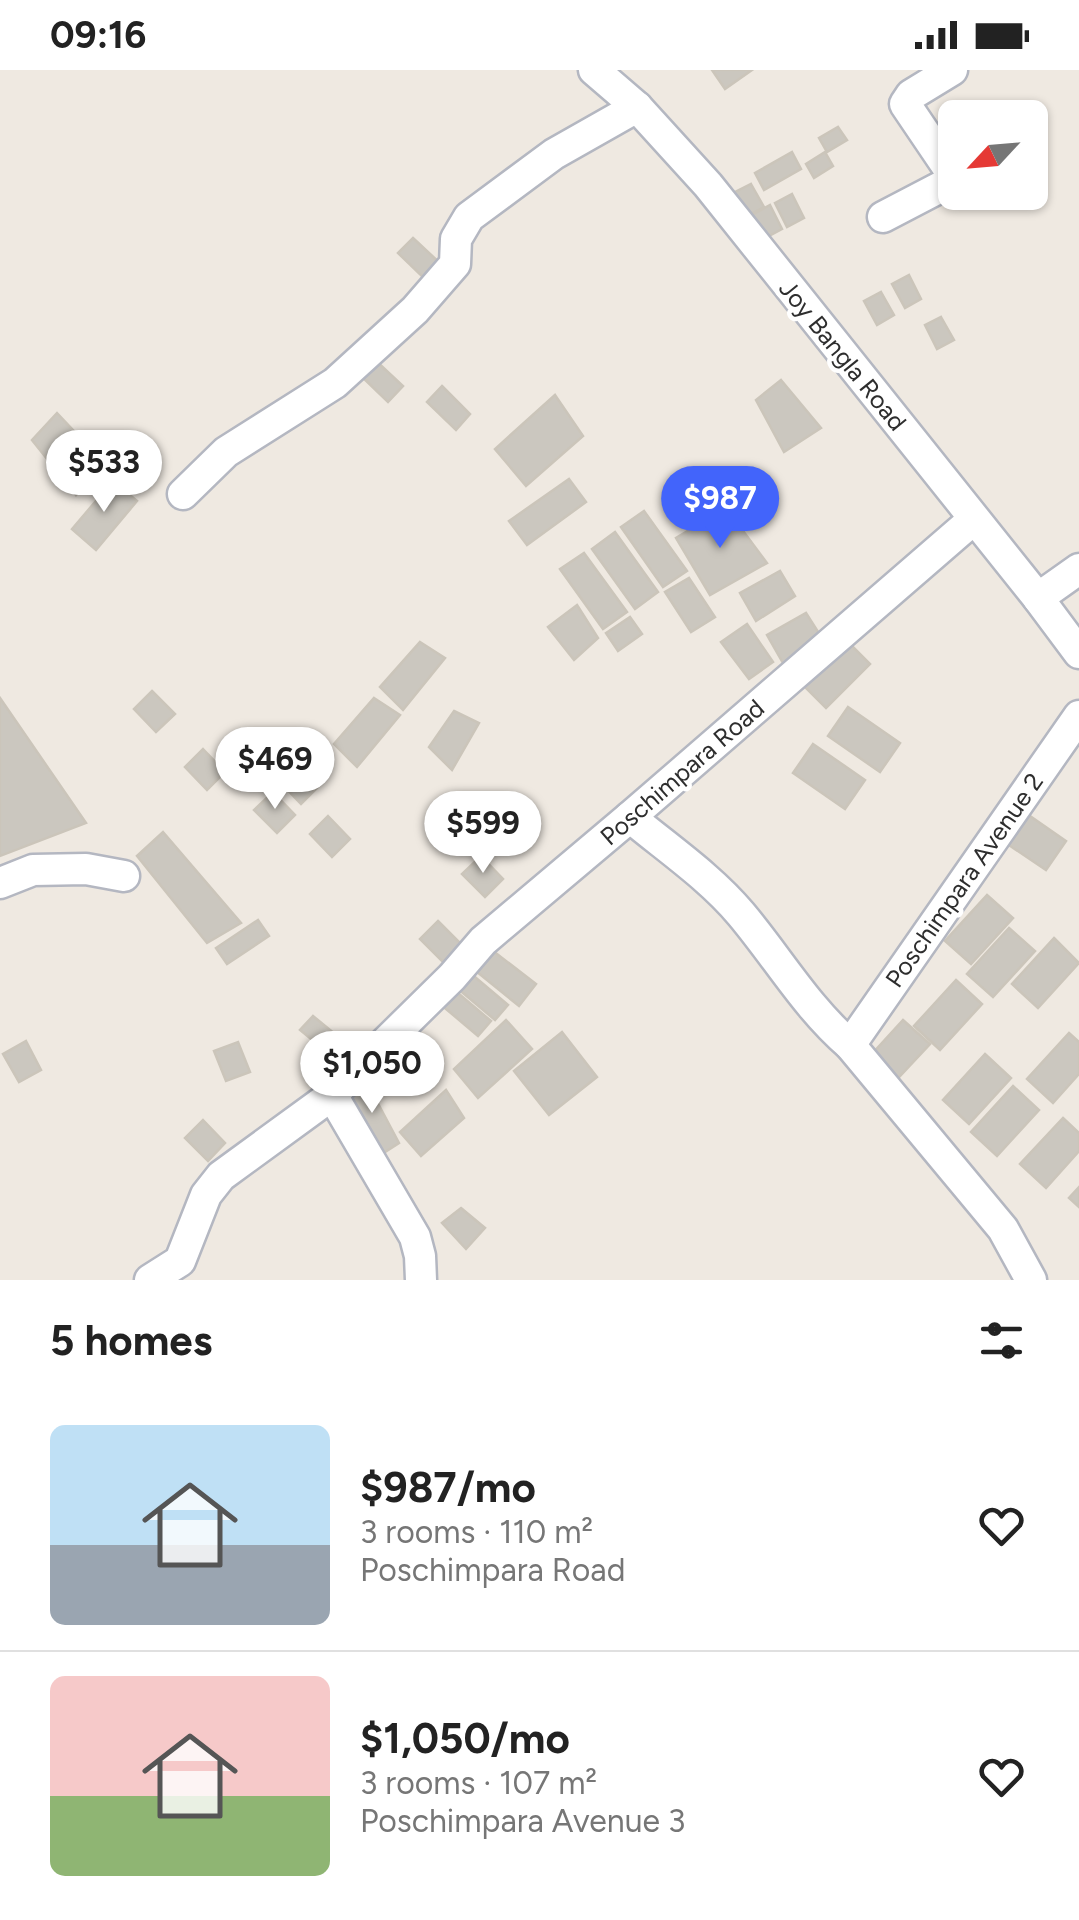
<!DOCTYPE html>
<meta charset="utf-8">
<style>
body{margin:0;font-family:Figtree,sans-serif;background:#f2f2f2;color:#222;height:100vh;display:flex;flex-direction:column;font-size:38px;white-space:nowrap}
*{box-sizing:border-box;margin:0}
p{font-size:32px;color:#767676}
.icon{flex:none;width:55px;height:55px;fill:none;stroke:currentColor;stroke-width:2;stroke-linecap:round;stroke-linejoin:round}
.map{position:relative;height:1210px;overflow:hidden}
.side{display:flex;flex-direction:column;background:#fff;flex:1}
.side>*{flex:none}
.needle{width:65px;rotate:244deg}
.tools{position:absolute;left:938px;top:30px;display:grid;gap:20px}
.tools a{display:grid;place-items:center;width:110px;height:110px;border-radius:15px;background:#fff;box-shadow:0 2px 8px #0004;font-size:50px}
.price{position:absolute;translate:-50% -85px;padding:0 22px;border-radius:35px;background:#fff;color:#222;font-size:32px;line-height:65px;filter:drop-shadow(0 2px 5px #0008)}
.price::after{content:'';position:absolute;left:50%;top:60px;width:30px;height:22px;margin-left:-15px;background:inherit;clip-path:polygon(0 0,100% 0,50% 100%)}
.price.current{background:#4264fb;color:#fff}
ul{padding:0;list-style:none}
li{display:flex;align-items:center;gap:30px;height:250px;padding:0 50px}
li+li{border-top:2px solid #e0e0e0}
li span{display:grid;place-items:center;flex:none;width:280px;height:200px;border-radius:15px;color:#555}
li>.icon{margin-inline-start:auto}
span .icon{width:120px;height:120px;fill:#fffc;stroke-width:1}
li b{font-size:42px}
h2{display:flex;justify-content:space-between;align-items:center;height:120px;padding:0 50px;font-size:42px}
.status{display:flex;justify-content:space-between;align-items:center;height:70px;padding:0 50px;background:#fff;direction:ltr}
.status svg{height:28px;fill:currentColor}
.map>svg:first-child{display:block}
.building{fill:#cbc7bf;stroke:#cbc5ba;stroke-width:2.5}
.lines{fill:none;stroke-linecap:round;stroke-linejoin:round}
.minor-casing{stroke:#b4b7c1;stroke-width:35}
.minor{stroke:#fff;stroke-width:30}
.labels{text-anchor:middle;stroke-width:9;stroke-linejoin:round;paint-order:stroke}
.street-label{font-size:25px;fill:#2e2e2e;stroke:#fff}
</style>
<div class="status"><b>09:16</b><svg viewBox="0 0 49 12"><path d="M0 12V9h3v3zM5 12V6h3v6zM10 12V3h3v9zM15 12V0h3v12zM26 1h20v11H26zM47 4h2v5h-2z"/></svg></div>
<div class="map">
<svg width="1079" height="1210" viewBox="0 0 1079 1210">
<rect width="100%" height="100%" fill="#efe9e1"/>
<g class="building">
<path d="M 712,0 L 752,0 L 725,19 Z"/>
<path d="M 838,57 L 847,70 L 827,82 L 819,68 Z"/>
<path d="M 792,82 L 801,99 L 764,120 L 755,103 Z"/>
<path d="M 825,82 L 833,96 L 814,108 L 806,94 Z"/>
<path d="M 751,114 L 764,137 L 747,146 L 735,122 Z"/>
<path d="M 792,124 L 804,148 L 787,157 L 775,133 Z"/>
<path d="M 770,135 L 782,159 L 765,168 L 752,145 Z"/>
<path d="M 413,168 L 442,195 L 427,211 L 398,183 Z"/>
<path d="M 909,205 L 921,229 L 905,238 L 892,214 Z"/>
<path d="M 881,222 L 894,245 L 877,255 L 864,231 Z"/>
<path d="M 941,247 L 954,270 L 937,279 L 925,255 Z"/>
<path d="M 374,289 L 403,316 L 388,332 L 359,304 Z"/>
<path d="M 781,310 L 821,358 L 784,382 L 756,330 Z"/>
<path d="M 442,316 L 470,344 L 456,360 L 427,332 Z"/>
<path d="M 555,325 L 583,366 L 526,416 L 495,379 Z"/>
<path d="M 57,343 L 105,394 L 76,425 L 32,370 Z"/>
<path d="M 569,409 L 586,432 L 527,475 L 509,451 Z"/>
<path d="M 113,411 L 137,431 L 96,480 L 72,459 Z"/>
<path d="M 726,438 L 767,493 L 710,525 L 676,468 Z"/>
<path d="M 644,441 L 687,501 L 663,517 L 621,457 Z"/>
<path d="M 615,462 L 658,522 L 635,539 L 592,479 Z"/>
<path d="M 584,483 L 627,542 L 603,559 L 560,499 Z"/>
<path d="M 780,501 L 795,526 L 756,551 L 740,523 Z"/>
<path d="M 689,508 L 715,547 L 691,562 L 665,522 Z"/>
<path d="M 577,535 L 598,568 L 574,590 L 548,557 Z"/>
<path d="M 806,543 L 822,568 L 783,593 L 767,565 Z"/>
<path d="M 630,547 L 642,564 L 618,581 L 606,563 Z"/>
<path d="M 747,554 L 773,592 L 749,609 L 721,572 Z"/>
<path d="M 845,569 L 870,594 L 826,638 L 801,613 Z"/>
<path d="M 420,572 L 445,588 L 403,640 L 380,617 Z"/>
<path d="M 152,621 L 175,644 L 156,662 L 134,639 Z"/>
<path d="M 0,628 L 86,753 L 0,786 Z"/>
<path d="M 374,628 L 400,645 L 357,697 L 334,674 Z"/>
<path d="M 848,637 L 900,673 L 880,702 L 828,666 Z"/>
<path d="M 454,641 L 479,653 L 452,700 L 429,677 Z"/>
<path d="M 813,674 L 865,710 L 845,739 L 793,703 Z"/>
<path d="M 203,679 L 225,702 L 207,720 L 185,697 Z"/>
<path d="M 297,692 L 319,716 L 301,734 L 279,711 Z"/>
<path d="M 273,722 L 295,745 L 277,763 L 254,740 Z"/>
<path d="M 1014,735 L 1066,771 L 1046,800 L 994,765 Z"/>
<path d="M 328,746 L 350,769 L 332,787 L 310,764 Z"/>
<path d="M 163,762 L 241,853 L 207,873 L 137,786 Z"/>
<path d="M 481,786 L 503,809 L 485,827 L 462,804 Z"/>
<path d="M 987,825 L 1013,848 L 971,894 L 945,871 Z"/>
<path d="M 258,850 L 269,866 L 227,894 L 216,878 Z"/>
<path d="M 438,851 L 461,874 L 443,892 L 420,869 Z"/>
<path d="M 1009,858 L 1035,881 L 993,927 L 967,904 Z"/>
<path d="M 1054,868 L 1079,893 L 1038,938 L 1012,914 Z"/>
<path d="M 488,877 L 536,914 L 519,936 L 471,897 Z"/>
<path d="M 469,902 L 508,935 L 495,950 L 456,917 Z"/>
<path d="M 956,910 L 982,934 L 940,980 L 914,956 Z"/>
<path d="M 452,918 L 491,951 L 478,966 L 439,933 Z"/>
<path d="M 313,946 L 352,978 L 340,993 L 300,960 Z"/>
<path d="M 506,950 L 532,979 L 478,1028 L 454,999 Z"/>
<path d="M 903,950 L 930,974 L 887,1020 L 861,996 Z"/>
<path d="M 562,962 L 597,1007 L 549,1045 L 514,1001 Z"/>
<path d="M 1069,963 L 1079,972 L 1079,1004 L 1053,1033 L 1027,1009 Z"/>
<path d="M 26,971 L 41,1000 L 19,1012 L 3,984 Z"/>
<path d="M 238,972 L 250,1002 L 226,1011 L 214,981 Z"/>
<path d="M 985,984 L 1011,1008 L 969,1054 L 943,1030 Z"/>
<path d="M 364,1007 L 399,1073 L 382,1084 L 345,1022 Z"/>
<path d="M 1013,1016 L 1039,1040 L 997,1086 L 971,1062 Z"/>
<path d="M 446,1020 L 464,1048 L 421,1086 L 400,1062 Z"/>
<path d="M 1063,1048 L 1079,1063 L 1079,1081 L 1046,1118 L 1020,1094 Z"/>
<path d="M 203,1050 L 225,1073 L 208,1091 L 185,1068 Z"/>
<path d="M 1079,1117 L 1079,1137 L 1069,1128 Z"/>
<path d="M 461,1138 L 485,1158 L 466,1179 L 442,1153 Z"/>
</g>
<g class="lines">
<defs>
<g id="minor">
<path d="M 594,0 L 637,37 L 708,115 L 1038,528 L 1079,583"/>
<path d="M 883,147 L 952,111 L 953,105 L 905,34 L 911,25 L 952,0"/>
<path d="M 183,424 L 226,382 L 335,313 L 415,240 L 455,194 L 456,169 L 469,147 L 554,84 L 637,37"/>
<path d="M 1038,528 L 1079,499"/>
<path d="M 630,747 C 667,778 710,807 741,844 C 778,888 806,937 850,975 L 1003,1159 L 1031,1210"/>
<path d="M 0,813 L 33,800 L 86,799 L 124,806"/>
<path d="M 850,975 L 1079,646"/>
<path d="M 332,1025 L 415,1167 L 420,1186 L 421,1210"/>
<path d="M 150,1210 L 180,1191 L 206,1125 L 221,1106 L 332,1025 L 452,907 L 483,871 L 630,747 L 974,449"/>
</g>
</defs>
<use href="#minor" class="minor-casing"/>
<use href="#minor" class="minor"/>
</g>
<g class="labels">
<g class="street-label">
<text transform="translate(843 285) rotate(51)" y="9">Joy Bangla Road</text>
<text transform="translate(682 702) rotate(-41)" y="9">Poschimpara Road</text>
<text transform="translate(964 810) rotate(-55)" y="9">Poschimpara Avenue 2</text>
</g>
</g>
</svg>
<div class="tools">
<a><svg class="needle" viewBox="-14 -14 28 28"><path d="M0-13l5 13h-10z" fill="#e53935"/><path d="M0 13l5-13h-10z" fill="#767676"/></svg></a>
</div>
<b class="price" style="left:104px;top:445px">$533</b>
<b class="price current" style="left:720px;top:481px">$987</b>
<b class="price" style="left:275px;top:742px">$469</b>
<b class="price" style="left:483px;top:806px">$599</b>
<b class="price" style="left:372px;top:1046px">$1,050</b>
</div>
<section class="side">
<h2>5 homes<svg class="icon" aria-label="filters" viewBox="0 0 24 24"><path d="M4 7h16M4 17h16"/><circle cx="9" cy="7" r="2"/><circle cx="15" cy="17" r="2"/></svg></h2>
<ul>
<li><span style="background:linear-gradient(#bfe0f5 60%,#9aa5b1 0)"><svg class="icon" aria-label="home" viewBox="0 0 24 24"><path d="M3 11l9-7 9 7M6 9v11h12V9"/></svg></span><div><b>$987/mo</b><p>3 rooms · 110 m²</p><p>Poschimpara Road</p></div><svg class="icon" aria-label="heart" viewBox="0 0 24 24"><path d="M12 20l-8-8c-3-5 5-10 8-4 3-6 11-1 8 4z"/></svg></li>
<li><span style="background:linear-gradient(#f6c9c9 60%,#8fb573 0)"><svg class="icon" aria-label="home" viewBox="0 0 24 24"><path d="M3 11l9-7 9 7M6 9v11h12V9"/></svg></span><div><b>$1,050/mo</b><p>3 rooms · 107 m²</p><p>Poschimpara Avenue 3</p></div><svg class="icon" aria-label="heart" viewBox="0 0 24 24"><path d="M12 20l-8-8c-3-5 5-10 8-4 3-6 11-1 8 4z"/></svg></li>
</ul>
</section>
